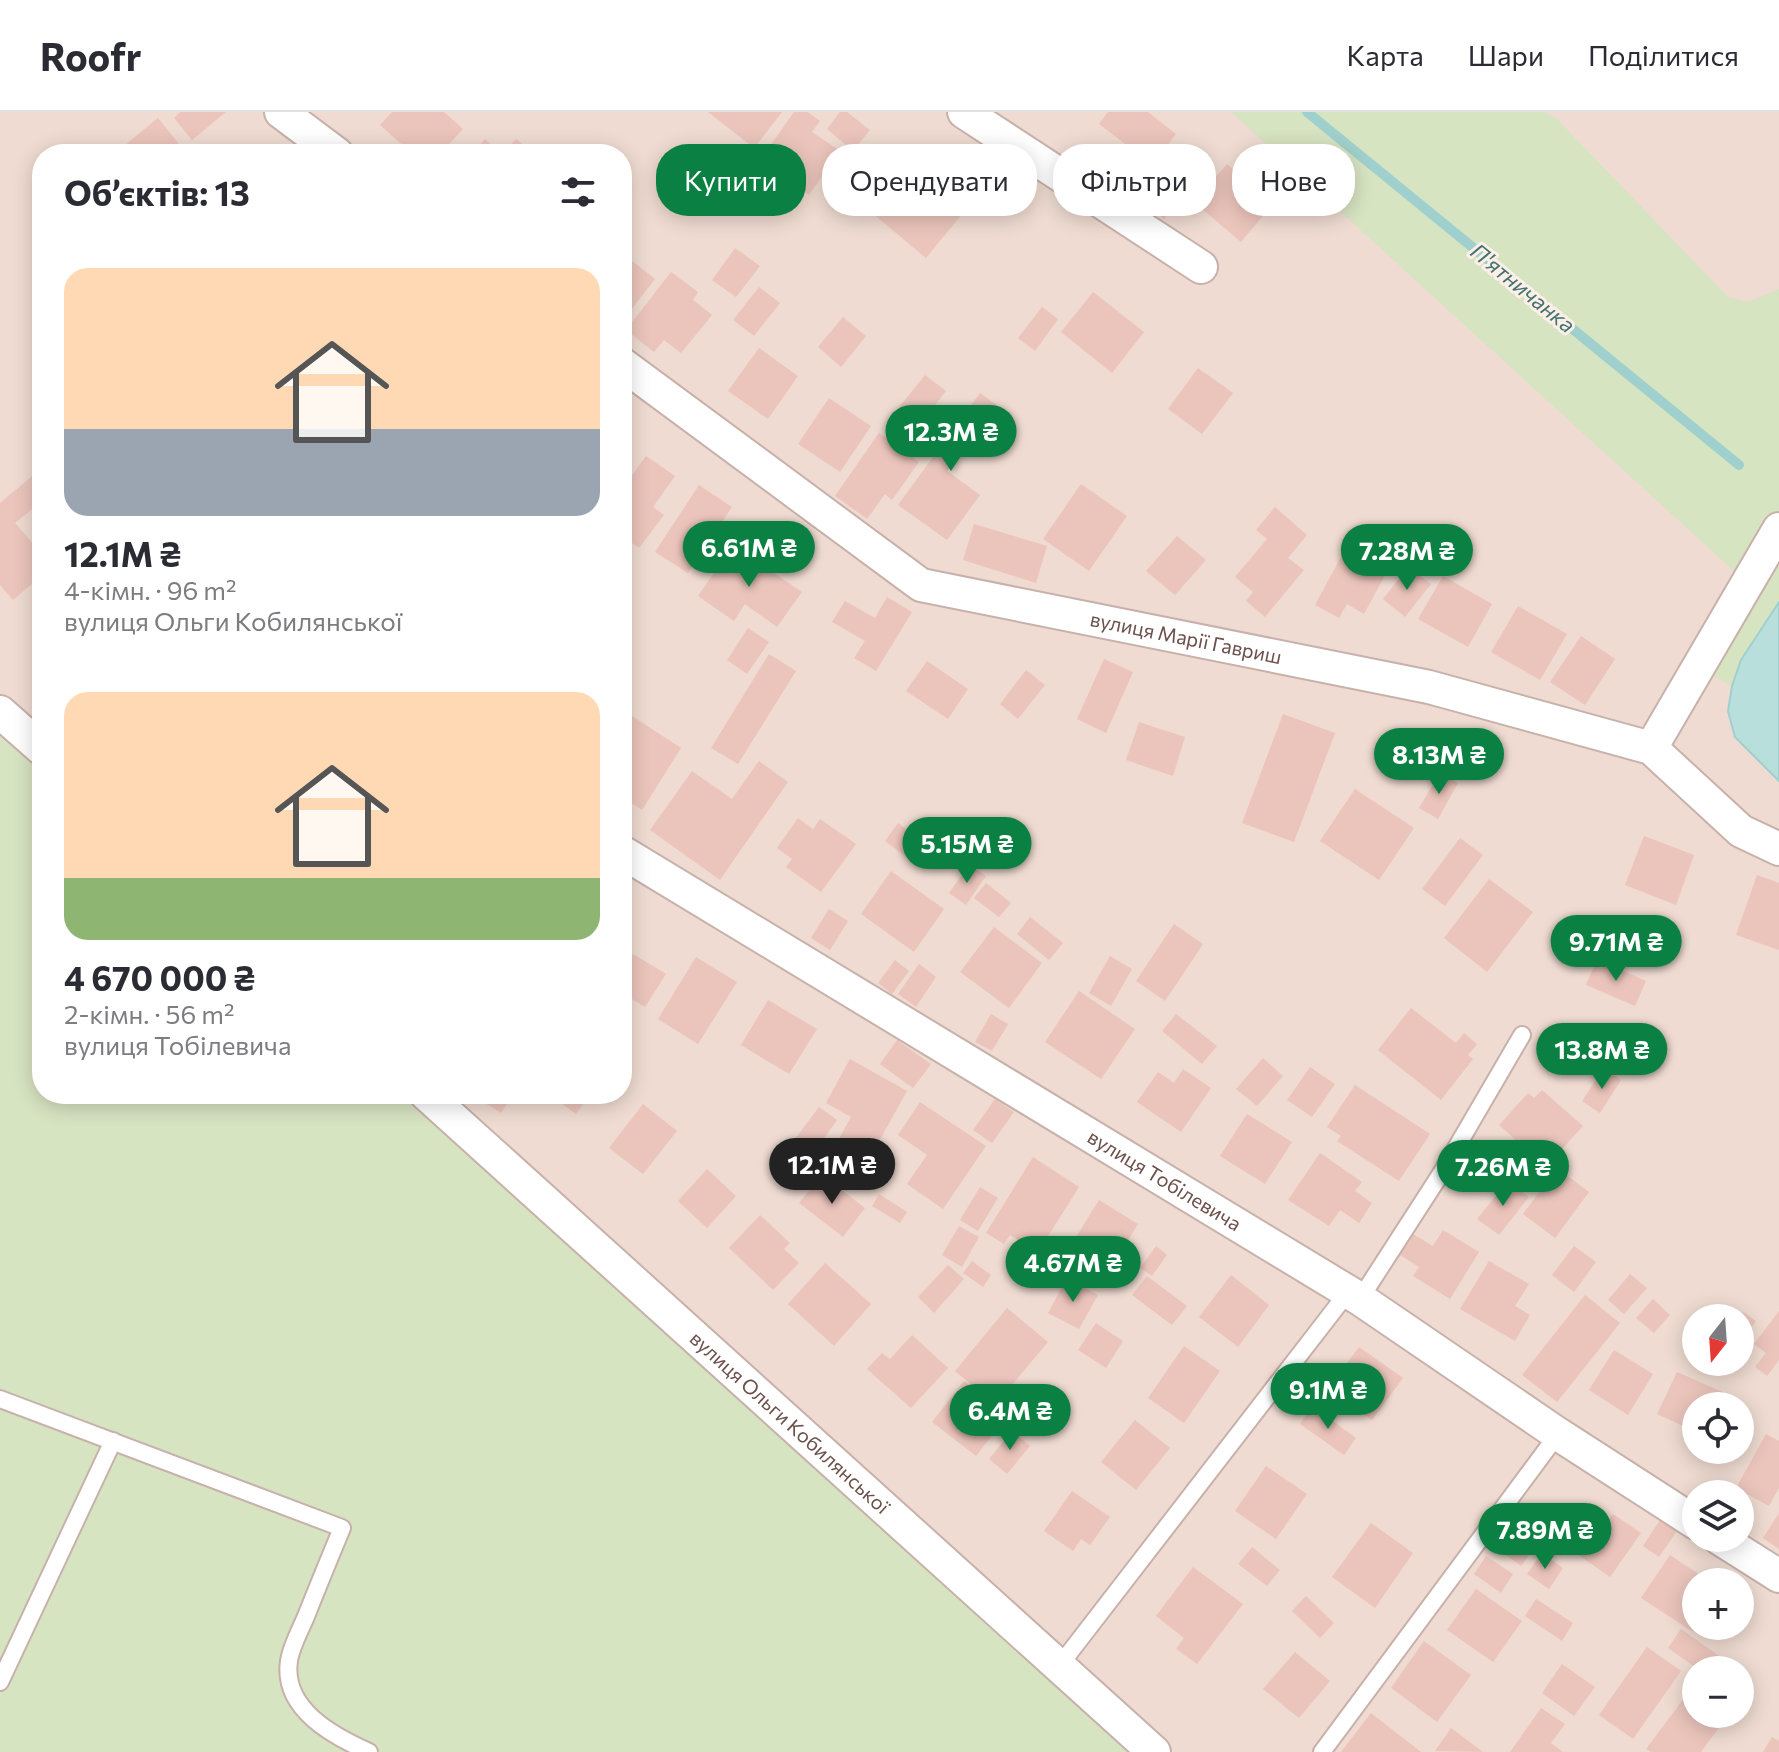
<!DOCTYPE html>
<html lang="uk">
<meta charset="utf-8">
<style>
body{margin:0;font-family:Commissioner,sans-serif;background:#f2f2f3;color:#2b2b33;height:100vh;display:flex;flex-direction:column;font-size:30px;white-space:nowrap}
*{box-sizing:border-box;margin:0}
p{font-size:26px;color:#7c7c81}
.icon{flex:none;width:44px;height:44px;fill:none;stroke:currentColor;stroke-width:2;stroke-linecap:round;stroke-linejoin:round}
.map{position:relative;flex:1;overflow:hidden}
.sheet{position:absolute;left:32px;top:32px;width:600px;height:960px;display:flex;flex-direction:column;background:#fff;border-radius:32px;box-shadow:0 4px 20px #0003}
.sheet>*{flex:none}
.banner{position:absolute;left:656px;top:32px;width:760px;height:72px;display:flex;gap:16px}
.needle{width:52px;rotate:197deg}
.controls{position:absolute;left:1682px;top:1192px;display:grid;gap:16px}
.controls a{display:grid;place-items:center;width:72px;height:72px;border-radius:50%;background:#fff;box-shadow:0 4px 20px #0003;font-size:40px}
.price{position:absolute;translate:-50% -68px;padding:0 18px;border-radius:28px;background:#0b8043;color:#fff;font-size:26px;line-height:52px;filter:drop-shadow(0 2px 4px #0008)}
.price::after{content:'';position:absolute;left:50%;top:48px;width:24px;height:18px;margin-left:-12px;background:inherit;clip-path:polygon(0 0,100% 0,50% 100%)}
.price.on{background:#222;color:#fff}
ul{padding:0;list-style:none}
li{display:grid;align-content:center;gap:16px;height:424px;padding:0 32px}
li span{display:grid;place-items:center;height:248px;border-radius:24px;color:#555}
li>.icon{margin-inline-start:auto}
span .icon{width:144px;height:144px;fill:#fffc;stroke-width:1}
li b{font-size:34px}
h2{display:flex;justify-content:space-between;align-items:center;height:96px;padding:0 32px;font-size:34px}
.tag{padding:0 28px;border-radius:32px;background:#fff;box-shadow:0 4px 20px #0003;font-size:28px;line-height:72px}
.tag.on{background:#0b8043;color:#fff}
header{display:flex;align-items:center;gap:48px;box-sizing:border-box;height:112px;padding:0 40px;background:#fff;border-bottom:2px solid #e1e1e2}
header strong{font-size:38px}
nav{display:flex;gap:44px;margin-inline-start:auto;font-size:28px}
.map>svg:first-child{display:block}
.residential{fill:#efdbd1;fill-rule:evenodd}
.green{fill:#d7e4c2}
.water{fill:#b9dfdd;stroke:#a0d0cd;stroke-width:2}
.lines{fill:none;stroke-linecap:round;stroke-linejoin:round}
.stream{stroke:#a0d0cd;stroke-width:10}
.building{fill:#ebc5bc}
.service-casing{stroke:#c7b1aa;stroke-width:20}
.minor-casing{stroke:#c7b1aa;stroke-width:36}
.service{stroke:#fff;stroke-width:16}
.minor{stroke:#fff;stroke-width:32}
.labels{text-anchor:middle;stroke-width:6;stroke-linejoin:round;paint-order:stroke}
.street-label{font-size:20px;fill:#6c504b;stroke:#fcefe7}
.water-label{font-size:22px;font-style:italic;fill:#42716f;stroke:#fcefe7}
</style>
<header>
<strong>Roofr</strong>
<nav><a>Карта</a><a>Шари</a><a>Поділитися</a></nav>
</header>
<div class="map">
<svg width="1779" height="1640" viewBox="0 0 1779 1640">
<rect width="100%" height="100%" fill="#f9ebe1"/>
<path class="residential" d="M 0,0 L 1779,0 L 1779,1640 L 0,1640 ZM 42,42 L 622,42 L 622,982 L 42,982 ZM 1696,1206 L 1740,1206 L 1740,1250 L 1696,1250 ZM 1696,1294 L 1740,1294 L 1740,1338 L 1696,1338 ZM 1696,1382 L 1740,1382 L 1740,1426 L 1696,1426 ZM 1696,1470 L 1740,1470 L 1740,1514 L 1696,1514 ZM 1696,1558 L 1740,1558 L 1740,1602 L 1696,1602 Z"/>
<g class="green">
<path d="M 1231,0 L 1545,0 L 1557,7 L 1728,185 L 1748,190 L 1779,177 L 1779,490 L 1741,548 L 1731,582 L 1731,574 L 1699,555 L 1747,471 Z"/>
<path d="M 0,600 L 42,638 L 42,982 L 426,982 L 1154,1640 L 0,1640 Z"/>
</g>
<path class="water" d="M 1779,490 L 1779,669 L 1735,625 L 1728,599 L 1732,574 L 1741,548 Z"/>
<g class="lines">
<path class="stream" d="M 1307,0 L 1739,353"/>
</g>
<g class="building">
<path d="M 180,0 L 226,0 L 192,28 L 174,6 Z"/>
<path d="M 392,0 L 444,0 L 463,17 L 440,42 L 400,42 L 406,36 L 380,13 Z"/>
<path d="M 708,0 L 782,0 L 754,36 Z"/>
<path d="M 794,0 L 808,0 L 820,9 L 812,20 L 840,39 L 809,83 L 760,48 Z"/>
<path d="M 840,0 L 847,0 L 870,18 L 853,39 L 827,17 Z"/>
<path d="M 1108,0 L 1148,0 L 1176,22 L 1153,53 L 1099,12 Z"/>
<path d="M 158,6 L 184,38 L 179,42 L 114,42 Z"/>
<path d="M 485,27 L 502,42 L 472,42 Z"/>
<path d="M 516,27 L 534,42 L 503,42 Z"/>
<path d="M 883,37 L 962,102 L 926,146 L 847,80 Z"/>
<path d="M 1176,44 L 1199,62 L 1164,107 L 1142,90 Z"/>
<path d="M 1227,52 L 1273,92 L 1241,130 L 1194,90 Z"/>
<path d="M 735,136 L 760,154 L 736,185 L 712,168 Z"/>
<path d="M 622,141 L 655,167 L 624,207 L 622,205 Z"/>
<path d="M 671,160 L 698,180 L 693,188 L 712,203 L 681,241 L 664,228 L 654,240 L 626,218 Z"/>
<path d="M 759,175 L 780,191 L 754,224 L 733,208 Z"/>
<path d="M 1093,180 L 1144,220 L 1112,261 L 1061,220 Z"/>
<path d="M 1042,195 L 1058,207 L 1035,239 L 1018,226 Z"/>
<path d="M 843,205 L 866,224 L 841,255 L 818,235 Z"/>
<path d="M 759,236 L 798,264 L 768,307 L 728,279 Z"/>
<path d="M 1198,256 L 1233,281 L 1202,322 L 1168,297 Z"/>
<path d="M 925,263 L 946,279 L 918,315 L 897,298 Z"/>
<path d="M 980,281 L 1005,299 L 972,344 L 963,338 L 947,359 L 980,383 L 947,428 L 898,393 Z"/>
<path d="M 829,286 L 871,314 L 840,360 L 798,332 Z"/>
<path d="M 879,321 L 919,350 L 892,388 L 885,382 L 867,407 L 835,384 Z"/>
<path d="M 646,344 L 675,364 L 653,395 L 664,403 L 639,436 L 622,424 L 622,377 Z"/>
<path d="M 42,356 L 42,389 L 15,411 L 42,442 L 42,463 L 13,488 L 0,473 L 0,391 Z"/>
<path d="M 1081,372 L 1127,404 L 1089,459 L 1043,427 Z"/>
<path d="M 699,373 L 732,395 L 688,461 L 655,440 Z"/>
<path d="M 1275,395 L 1307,423 L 1288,446 L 1304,458 L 1265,505 L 1246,489 L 1253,480 L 1235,465 L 1267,427 L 1256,418 Z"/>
<path d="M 974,412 L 1047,434 L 1036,471 L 963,448 Z"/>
<path d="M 1177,424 L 1206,448 L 1175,483 L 1146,459 Z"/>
<path d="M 1348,432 L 1390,454 L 1364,502 L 1347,492 L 1339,506 L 1315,493 Z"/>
<path d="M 733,433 L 802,480 L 777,515 L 745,492 L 734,509 L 698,484 Z"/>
<path d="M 1408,455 L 1431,472 L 1405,505 L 1383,487 Z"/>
<path d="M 1443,464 L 1492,492 L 1468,535 L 1418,507 Z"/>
<path d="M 887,485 L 912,500 L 876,559 L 854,546 L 865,529 L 832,510 L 845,489 L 875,506 Z"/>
<path d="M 1518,494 L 1567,522 L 1540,568 L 1491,540 Z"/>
<path d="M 748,516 L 769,530 L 747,562 L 727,548 Z"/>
<path d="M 1581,524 L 1615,547 L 1585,593 L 1550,570 Z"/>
<path d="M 769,542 L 796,559 L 738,652 L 711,636 Z"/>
<path d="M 1104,547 L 1133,560 L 1106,621 L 1077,607 Z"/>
<path d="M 927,549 L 968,577 L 948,607 L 906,579 Z"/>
<path d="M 1026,558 L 1045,573 L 1018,607 L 1000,592 Z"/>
<path d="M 1283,602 L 1335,621 L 1294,730 L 1242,711 Z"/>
<path d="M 632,604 L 681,636 L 642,698 L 622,685 L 622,620 Z"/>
<path d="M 1139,610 L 1185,625 L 1173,664 L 1126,648 Z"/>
<path d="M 759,649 L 788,670 L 720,768 L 650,718 L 692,659 L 732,687 Z"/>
<path d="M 1440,661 L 1458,671 L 1438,707 L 1419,696 Z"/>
<path d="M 1355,677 L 1414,716 L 1379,768 L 1320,729 Z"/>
<path d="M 798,706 L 813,717 L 820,707 L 856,732 L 821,780 L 786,755 L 792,747 L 777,736 Z"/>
<path d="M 898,711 L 921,728 L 908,746 L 885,729 Z"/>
<path d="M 1644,724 L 1694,743 L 1676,793 L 1625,773 Z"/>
<path d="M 1460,726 L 1483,743 L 1445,794 L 1422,777 Z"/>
<path d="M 969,753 L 986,764 L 966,793 L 949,781 Z"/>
<path d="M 891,759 L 944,797 L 914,840 L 861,802 Z"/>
<path d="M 1757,763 L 1779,771 L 1779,838 L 1736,823 Z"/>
<path d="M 1489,767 L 1533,800 L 1487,860 L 1444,826 Z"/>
<path d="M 986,771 L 1011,791 L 999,805 L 974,786 Z"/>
<path d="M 829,797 L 848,809 L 830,838 L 811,826 Z"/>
<path d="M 1030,805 L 1063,831 L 1049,848 L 1017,822 Z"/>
<path d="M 1174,812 L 1203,832 L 1165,889 L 1136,869 Z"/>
<path d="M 994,815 L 1042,851 L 1009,896 L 960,860 Z"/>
<path d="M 633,842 L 666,862 L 645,895 L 622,881 L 622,859 Z"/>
<path d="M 1110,844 L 1132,857 L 1111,894 L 1089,881 Z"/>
<path d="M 696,845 L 737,870 L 698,932 L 658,907 Z"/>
<path d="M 1597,847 L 1646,869 L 1635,894 L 1586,873 Z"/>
<path d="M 895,848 L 909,859 L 892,882 L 878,871 Z"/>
<path d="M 919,852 L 936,865 L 916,895 L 898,882 Z"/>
<path d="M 1079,879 L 1135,917 L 1101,967 L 1045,930 Z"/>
<path d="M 768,888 L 817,917 L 789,962 L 741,933 Z"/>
<path d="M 1411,896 L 1456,931 L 1464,921 L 1477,932 L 1468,943 L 1473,947 L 1441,988 L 1378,938 Z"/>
<path d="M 991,902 L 1008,912 L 992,939 L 975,930 Z"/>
<path d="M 1176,902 L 1217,934 L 1202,952 L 1162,919 Z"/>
<path d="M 897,928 L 931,952 L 913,976 L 880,952 Z"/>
<path d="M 1263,946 L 1283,964 L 1257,994 L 1236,977 Z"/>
<path d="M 850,947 L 907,979 L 868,1049 L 836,1032 L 851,1005 L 826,991 Z"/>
<path d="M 1310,955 L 1335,972 L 1312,1005 L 1287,988 Z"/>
<path d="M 1604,956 L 1621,968 L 1600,1001 L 1582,989 Z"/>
<path d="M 1183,957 L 1211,976 L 1181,1020 L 1137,990 L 1158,960 L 1174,971 Z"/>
<path d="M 1355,973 L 1430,1022 L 1399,1069 L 1337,1029 L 1341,1024 L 1327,1015 Z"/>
<path d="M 1542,978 L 1583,1014 L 1546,1055 L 1499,1013 L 1528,981 L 1534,986 Z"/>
<path d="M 484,982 L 514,982 L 501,1001 L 480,988 Z"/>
<path d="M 548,982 L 590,982 L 576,1002 Z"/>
<path d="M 995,987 L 1014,1000 L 992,1031 L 973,1018 Z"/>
<path d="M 920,990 L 986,1034 L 943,1097 L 907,1072 L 927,1043 L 898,1023 Z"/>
<path d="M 643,992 L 677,1019 L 643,1062 L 609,1036 Z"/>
<path d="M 819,995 L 837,1008 L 814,1040 L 795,1027 Z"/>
<path d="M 1247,1002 L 1292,1030 L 1265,1072 L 1220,1044 Z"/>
<path d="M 1320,1041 L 1362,1070 L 1355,1079 L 1372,1091 L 1359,1111 L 1340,1098 L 1329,1114 L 1288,1088 Z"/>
<path d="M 1033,1045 L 1079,1075 L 1038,1140 L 1010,1123 L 1004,1132 L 986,1121 Z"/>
<path d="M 1557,1056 L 1589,1080 L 1555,1126 L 1523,1102 Z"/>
<path d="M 707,1057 L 736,1084 L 707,1116 L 678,1089 Z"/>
<path d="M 822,1063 L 865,1096 L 843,1125 L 799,1091 Z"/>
<path d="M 1508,1069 L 1529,1085 L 1499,1123 L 1477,1107 Z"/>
<path d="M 980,1075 L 998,1086 L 978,1119 L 960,1108 Z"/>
<path d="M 879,1082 L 907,1100 L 900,1111 L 872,1094 Z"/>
<path d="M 1099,1088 L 1138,1112 L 1112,1154 L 1073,1130 Z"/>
<path d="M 760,1103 L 790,1131 L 784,1137 L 799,1151 L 773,1178 L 729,1136 Z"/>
<path d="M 959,1114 L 979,1125 L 962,1155 L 942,1143 Z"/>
<path d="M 1443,1118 L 1479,1140 L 1450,1187 L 1413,1164 L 1419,1155 L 1400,1143 L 1413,1122 L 1433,1134 Z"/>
<path d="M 1156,1134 L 1167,1143 L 1152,1164 L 1140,1156 Z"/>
<path d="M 1574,1134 L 1596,1150 L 1574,1180 L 1552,1163 Z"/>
<path d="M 972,1149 L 991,1163 L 983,1175 L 963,1161 Z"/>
<path d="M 1489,1149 L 1529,1172 L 1515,1194 L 1530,1203 L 1515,1229 L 1460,1197 Z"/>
<path d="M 825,1151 L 871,1192 L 834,1234 L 788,1192 Z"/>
<path d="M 948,1153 L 964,1167 L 934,1201 L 918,1185 Z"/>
<path d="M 1630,1162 L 1647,1176 L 1624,1202 L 1608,1188 Z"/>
<path d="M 1231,1163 L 1269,1193 L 1238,1235 L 1199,1205 Z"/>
<path d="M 1147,1164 L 1187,1194 L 1172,1213 L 1132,1183 Z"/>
<path d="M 1067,1166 L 1098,1183 L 1079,1217 L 1048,1201 Z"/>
<path d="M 1585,1183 L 1620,1211 L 1557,1290 L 1522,1263 Z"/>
<path d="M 1653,1187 L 1670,1203 L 1654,1221 L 1636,1206 Z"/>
<path d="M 1007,1196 L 1048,1230 L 995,1293 L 1008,1303 L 976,1344 L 932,1310 L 964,1269 L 979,1279 L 955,1259 Z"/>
<path d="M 1779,1199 L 1779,1248 L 1767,1264 L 1755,1255 L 1766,1241 L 1754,1232 Z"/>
<path d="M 1743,1200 L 1756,1209 L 1740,1232 L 1738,1206 Z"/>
<path d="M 1096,1211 L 1123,1229 L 1106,1256 L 1078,1238 Z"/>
<path d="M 912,1223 L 948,1256 L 911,1296 L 867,1257 L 882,1241 L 890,1247 Z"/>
<path d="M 1184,1234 L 1220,1259 L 1184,1311 L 1148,1286 Z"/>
<path d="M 1359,1235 L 1403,1266 L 1372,1308 L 1328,1276 Z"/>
<path d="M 1614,1238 L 1653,1262 L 1628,1303 L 1589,1278 Z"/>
<path d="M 1677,1260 L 1727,1282 L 1721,1294 L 1696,1294 L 1696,1320 L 1657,1302 Z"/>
<path d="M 1049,1286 L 1064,1299 L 1044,1324 L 1029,1311 Z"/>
<path d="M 1312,1294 L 1356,1326 L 1344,1343 L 1300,1312 Z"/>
<path d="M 1135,1308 L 1170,1336 L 1136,1378 L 1101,1350 Z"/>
<path d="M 1012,1319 L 1030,1334 L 1007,1362 L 989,1347 Z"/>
<path d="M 1766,1322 L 1779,1329 L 1779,1376 L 1769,1394 L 1736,1376 Z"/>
<path d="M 1266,1354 L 1307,1382 L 1276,1427 L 1235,1399 Z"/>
<path d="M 1072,1379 L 1110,1405 L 1090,1433 L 1081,1427 L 1073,1439 L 1044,1419 Z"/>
<path d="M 1590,1401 L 1605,1413 L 1613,1402 L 1641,1421 L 1610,1465 L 1567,1435 Z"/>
<path d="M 1779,1401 L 1779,1437 L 1763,1426 Z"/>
<path d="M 1660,1408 L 1677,1419 L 1659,1445 L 1643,1434 Z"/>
<path d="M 1371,1411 L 1413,1441 L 1375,1496 L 1332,1465 Z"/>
<path d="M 1504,1423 L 1530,1442 L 1521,1454 L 1495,1435 Z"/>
<path d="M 1252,1435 L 1280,1458 L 1267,1474 L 1238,1452 Z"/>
<path d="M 1542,1441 L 1563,1456 L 1549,1477 L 1527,1462 Z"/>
<path d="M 1670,1443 L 1711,1470 L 1696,1470 L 1696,1515 L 1693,1520 L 1641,1486 Z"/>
<path d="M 1486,1444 L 1513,1462 L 1501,1481 L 1474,1462 Z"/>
<path d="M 1193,1455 L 1243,1492 L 1197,1552 L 1176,1537 L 1184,1526 L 1156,1504 Z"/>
<path d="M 1476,1477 L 1522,1509 L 1493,1550 L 1447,1518 Z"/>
<path d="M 1306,1484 L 1334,1511 L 1320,1526 L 1292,1499 Z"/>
<path d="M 1536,1487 L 1573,1511 L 1562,1529 L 1525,1504 Z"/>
<path d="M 1681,1517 L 1739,1558 L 1699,1558 L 1668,1536 Z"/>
<path d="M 1424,1529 L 1471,1563 L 1437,1610 L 1391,1576 Z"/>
<path d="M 1647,1535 L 1681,1559 L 1633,1627 L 1599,1603 Z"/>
<path d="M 1295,1540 L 1330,1569 L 1299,1606 L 1263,1577 Z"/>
<path d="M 1562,1552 L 1595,1575 L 1574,1604 L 1542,1581 Z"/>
<path d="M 1696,1570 L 1696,1602 L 1729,1602 L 1701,1640 L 1651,1640 L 1646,1637 Z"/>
<path d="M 1541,1596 L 1565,1612 L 1551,1631 L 1563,1640 L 1510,1640 Z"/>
<path d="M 1371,1601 L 1421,1640 L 1341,1640 Z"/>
<path d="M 1451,1616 L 1483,1640 L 1435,1639 Z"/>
<path d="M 1772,1625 L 1779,1629 L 1779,1640 L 1763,1640 Z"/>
</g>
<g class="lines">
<defs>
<g id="service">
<path d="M 1360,1187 L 1442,1060 L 1522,923"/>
<path d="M 0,1287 L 342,1416 C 330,1445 318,1474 307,1502 C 301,1517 291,1534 289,1549 C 282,1597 333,1624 369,1640"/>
<path d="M 1060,1553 L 1348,1180"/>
<path d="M 0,1570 L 113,1329"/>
<path d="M 1322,1640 L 1558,1322"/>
</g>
<g id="minor">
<path d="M 281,0 L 337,42"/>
<path d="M 964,0 L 1201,155"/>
<path id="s1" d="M 622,252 L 921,473 L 1429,575 L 1651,636 L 1741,719 L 1779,737"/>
<path d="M 0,600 L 42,637"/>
<path d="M 1651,636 L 1779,417"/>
<path id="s2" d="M 622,740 L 1360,1187 L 1558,1322 L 1696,1411"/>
<path id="s3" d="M 426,982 L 1154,1640"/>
<path d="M 1719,1426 L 1779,1464"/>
</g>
</defs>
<use href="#service" class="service-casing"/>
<use href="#minor" class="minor-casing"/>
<use href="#service" class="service"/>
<use href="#minor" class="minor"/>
</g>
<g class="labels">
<g class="street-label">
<text dy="7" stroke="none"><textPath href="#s1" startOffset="642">вулиця Марії Гавриш</textPath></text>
<text dy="7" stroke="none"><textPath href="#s2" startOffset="634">вулиця Тобілевича</textPath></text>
<text dy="7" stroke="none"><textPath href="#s3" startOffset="490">вулиця Ольги Кобилянської</textPath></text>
</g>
<g class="water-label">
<text transform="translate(1523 176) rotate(39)" y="8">П'ятничанка</text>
</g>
</g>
</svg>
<div class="controls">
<a><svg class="needle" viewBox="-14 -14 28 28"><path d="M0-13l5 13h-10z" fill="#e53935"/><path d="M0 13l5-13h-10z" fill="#7c7c81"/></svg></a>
<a><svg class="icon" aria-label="locate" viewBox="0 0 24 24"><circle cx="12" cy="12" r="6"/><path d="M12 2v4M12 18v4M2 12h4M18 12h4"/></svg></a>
<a><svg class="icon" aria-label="layers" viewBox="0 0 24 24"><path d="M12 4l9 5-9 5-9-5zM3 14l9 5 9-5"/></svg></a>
<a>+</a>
<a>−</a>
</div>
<b class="price" style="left:951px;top:361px">12.3M ₴</b>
<b class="price" style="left:749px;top:477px">6.61M ₴</b>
<b class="price" style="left:1407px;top:480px">7.28M ₴</b>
<b class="price" style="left:1439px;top:684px">8.13M ₴</b>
<b class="price" style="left:967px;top:773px">5.15M ₴</b>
<b class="price" style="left:1616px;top:871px">9.71M ₴</b>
<b class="price" style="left:1602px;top:979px">13.8M ₴</b>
<b class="price on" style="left:832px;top:1094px">12.1M ₴</b>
<b class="price" style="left:1503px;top:1096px">7.26M ₴</b>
<b class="price" style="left:1073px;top:1192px">4.67M ₴</b>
<b class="price" style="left:1328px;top:1319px">9.1M ₴</b>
<b class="price" style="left:1010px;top:1340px">6.4M ₴</b>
<b class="price" style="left:1545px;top:1459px">7.89M ₴</b>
<div class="banner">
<a class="tag on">Купити</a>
<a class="tag">Орендувати</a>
<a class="tag">Фільтри</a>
<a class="tag">Нове</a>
</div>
<section class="sheet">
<h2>Об’єктів: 13<svg class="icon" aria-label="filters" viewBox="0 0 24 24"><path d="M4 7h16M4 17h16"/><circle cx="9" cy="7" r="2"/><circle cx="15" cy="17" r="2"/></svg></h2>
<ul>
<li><span style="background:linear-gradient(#ffd9b3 65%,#9aa5b1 0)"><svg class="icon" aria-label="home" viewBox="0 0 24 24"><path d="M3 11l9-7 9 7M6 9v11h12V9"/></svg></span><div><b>12.1M ₴</b><p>4-кімн. · 96 m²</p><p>вулиця Ольги Кобилянської</p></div></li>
<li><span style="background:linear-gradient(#ffd9b3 75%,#8fb573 0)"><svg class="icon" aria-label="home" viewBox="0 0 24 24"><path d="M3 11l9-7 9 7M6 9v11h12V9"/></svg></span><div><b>4 670 000 ₴</b><p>2-кімн. · 56 m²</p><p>вулиця Тобілевича</p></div></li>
</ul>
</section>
</div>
